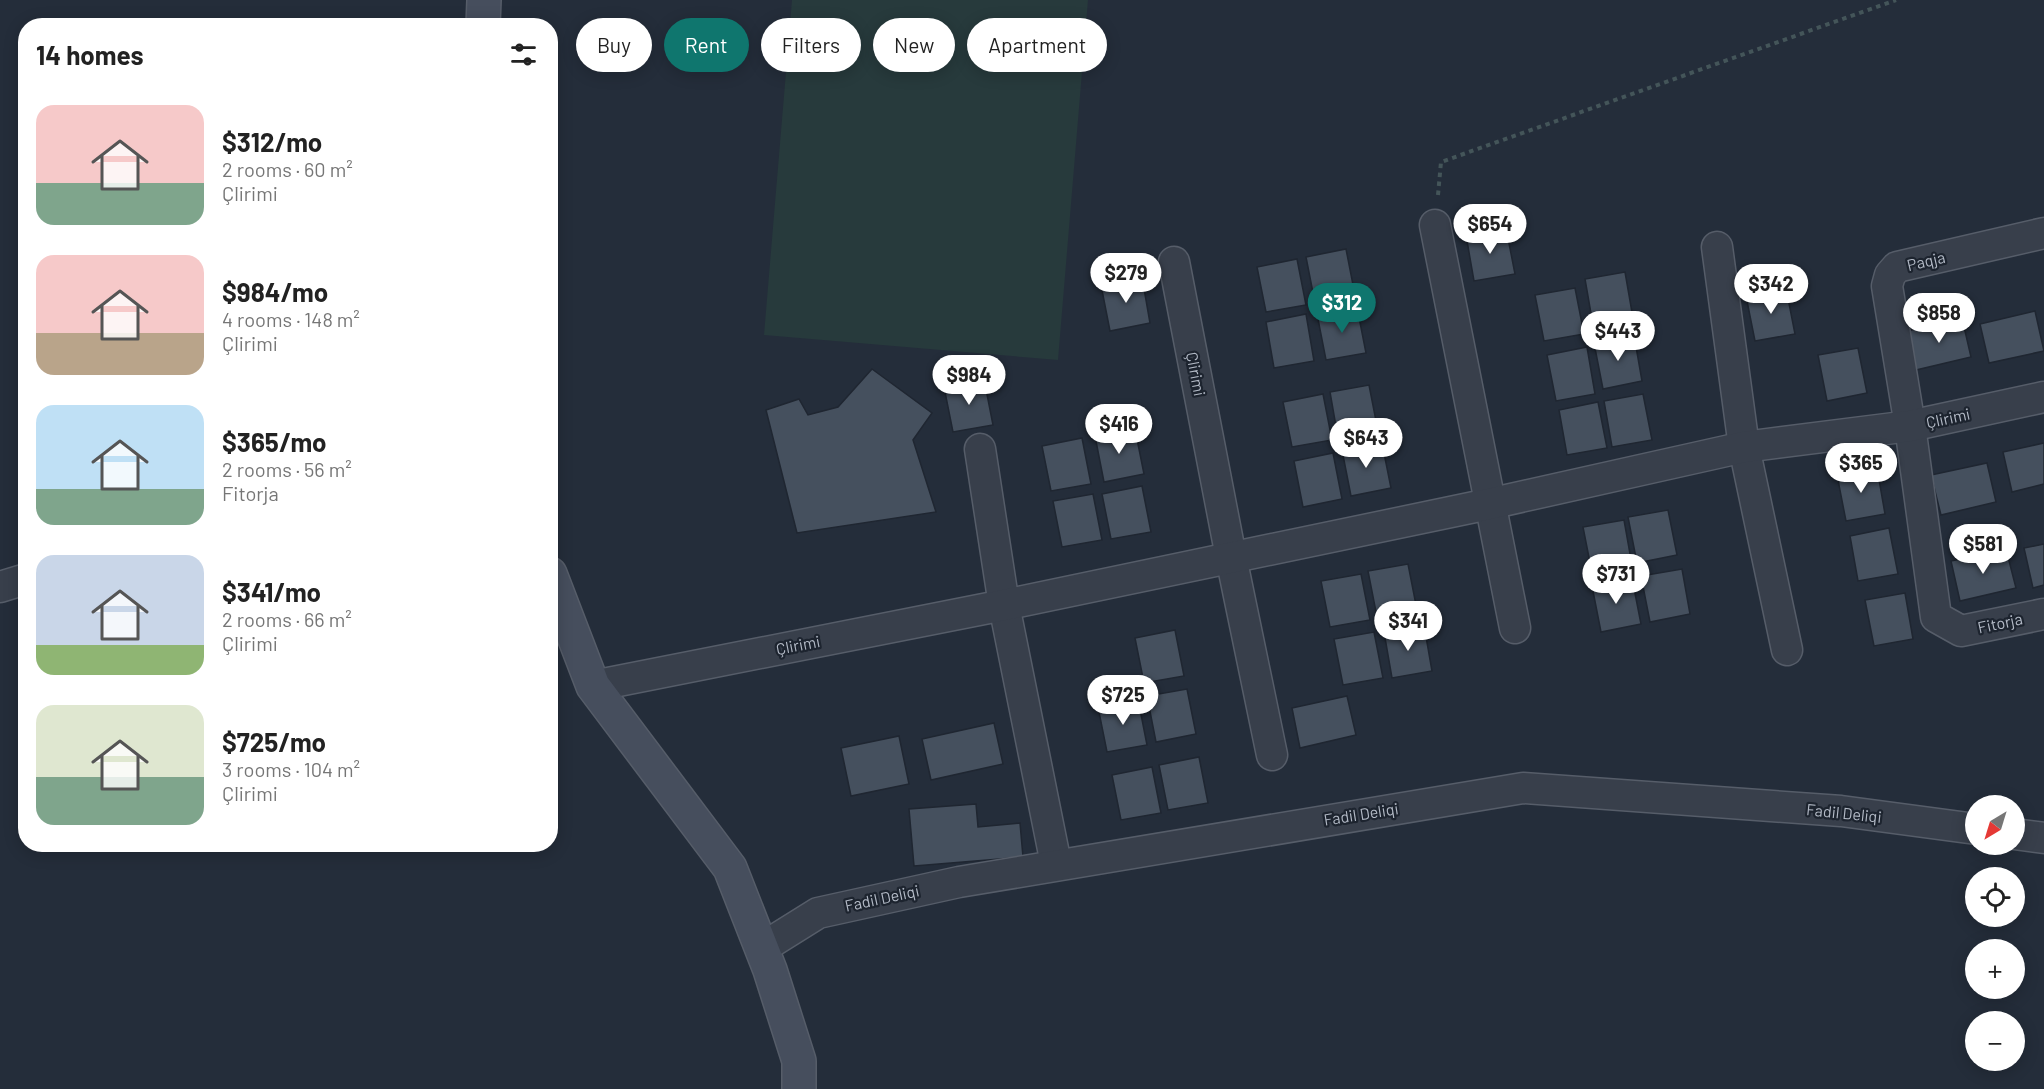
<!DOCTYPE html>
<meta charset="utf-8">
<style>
body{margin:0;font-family:Barlow,sans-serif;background:#f2f2f2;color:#222;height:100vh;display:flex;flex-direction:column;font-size:22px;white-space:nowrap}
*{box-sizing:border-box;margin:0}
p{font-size:20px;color:#767676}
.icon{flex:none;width:33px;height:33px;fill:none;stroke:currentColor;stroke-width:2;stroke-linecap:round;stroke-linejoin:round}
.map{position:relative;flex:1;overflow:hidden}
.details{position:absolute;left:18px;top:18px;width:540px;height:834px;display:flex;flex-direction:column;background:#fff;border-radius:24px;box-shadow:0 3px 15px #0003}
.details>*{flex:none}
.guide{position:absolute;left:576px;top:18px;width:570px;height:54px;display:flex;gap:12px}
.needle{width:39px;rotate:218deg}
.fabs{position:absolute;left:1965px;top:795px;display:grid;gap:12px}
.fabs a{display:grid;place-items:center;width:60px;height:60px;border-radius:50%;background:#fff;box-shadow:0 3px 15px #0003;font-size:30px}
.price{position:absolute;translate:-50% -51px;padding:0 14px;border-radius:21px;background:#fff;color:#222;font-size:20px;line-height:39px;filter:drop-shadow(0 2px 3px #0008)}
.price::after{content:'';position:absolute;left:50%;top:36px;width:18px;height:14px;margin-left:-9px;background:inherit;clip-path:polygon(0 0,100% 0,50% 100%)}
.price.active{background:#0f766e;color:#fff}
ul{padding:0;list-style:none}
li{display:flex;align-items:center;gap:18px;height:150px;padding:0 18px}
li span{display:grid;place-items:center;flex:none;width:168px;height:120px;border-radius:18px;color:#555}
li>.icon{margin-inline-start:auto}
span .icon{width:72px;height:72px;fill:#fffc;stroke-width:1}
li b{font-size:26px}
h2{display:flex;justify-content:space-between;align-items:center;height:72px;padding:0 18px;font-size:26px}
.pill{padding:0 21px;border-radius:27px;background:#fff;box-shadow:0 3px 15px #0003;font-size:21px;line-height:54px}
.pill.active{background:#0f766e;color:#fff}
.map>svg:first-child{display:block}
.green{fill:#273a3c}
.building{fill:#45505e;stroke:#1f2631;stroke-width:1.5}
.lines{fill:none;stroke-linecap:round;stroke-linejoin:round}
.minor-casing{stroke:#565d69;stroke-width:33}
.secondary-casing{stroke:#565d69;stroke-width:36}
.path{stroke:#445559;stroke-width:4;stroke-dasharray:4.5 4.5;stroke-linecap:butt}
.minor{stroke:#383f4b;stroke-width:30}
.secondary{stroke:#464e5d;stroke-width:33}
.labels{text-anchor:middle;stroke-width:4.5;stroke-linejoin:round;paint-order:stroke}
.street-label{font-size:16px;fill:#b3bac6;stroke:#1d242f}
</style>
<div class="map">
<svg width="2044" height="1089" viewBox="0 0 2044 1089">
<rect width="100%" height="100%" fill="#242d3a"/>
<path class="green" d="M 792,0 L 1088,0 L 1058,360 L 764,335 Z"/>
<g class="building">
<path d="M 1506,228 L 1515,274 L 1474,281 L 1466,235 Z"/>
<path d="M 1346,249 L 1355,295 L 1315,303 L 1306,257 Z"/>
<path d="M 1297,259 L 1306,305 L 1266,312 L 1257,267 Z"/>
<path d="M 1625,272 L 1633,318 L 1593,325 L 1585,279 Z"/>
<path d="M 1142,277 L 1150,323 L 1110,331 L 1101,285 Z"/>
<path d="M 1575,288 L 1584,334 L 1544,341 L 1535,295 Z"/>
<path d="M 1786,288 L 1795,334 L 1755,341 L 1746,296 Z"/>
<path d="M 1357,307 L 1366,353 L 1326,360 L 1317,314 Z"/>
<path d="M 2035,311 L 2044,351 L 1989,363 L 1980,324 Z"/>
<path d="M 1306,314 L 1314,361 L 1274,368 L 1266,322 Z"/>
<path d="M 1962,318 L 1971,357 L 1916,370 L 1907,331 Z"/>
<path d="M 1634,335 L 1642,381 L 1603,389 L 1594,343 Z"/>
<path d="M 1587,347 L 1595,394 L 1556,401 L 1547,355 Z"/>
<path d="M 1858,348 L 1867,393 L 1827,401 L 1818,355 Z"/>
<path d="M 872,369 L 932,413 L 913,440 L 936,512 L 797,533 L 766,410 L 799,399 L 808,415 L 838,407 Z"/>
<path d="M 984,379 L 993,425 L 953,432 L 944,387 Z"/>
<path d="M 1369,385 L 1378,431 L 1338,438 L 1330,392 Z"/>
<path d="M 1323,394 L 1332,440 L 1292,447 L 1283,402 Z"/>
<path d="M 1643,394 L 1652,440 L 1612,447 L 1604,401 Z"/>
<path d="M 1598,402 L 1607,448 L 1567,455 L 1559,410 Z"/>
<path d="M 1135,429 L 1144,474 L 1104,482 L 1095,436 Z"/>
<path d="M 1082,438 L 1091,484 L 1051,491 L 1042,446 Z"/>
<path d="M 1382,443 L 1391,488 L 1351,496 L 1342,450 Z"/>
<path d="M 2044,443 L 2044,484 L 2012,492 L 2003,452 Z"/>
<path d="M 1333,453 L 1342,499 L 1303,507 L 1294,461 Z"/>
<path d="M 1987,463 L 1996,502 L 1941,515 L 1931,475 Z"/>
<path d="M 1877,468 L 1885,514 L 1846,521 L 1837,475 Z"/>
<path d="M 1142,486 L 1151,532 L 1111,539 L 1102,494 Z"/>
<path d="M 1093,494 L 1102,540 L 1062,547 L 1053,501 Z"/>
<path d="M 1668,510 L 1677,555 L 1637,563 L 1628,517 Z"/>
<path d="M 1624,520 L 1632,565 L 1592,573 L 1583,527 Z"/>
<path d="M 1889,528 L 1898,574 L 1858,581 L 1850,536 Z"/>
<path d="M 2044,544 L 2044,585 L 2033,588 L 2024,548 Z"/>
<path d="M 2006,549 L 2016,588 L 1960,601 L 1951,561 Z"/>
<path d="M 1408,564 L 1417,610 L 1377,617 L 1368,571 Z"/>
<path d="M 1682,569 L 1690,614 L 1650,622 L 1641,576 Z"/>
<path d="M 1361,574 L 1370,620 L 1330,627 L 1321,581 Z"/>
<path d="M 1632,578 L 1641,624 L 1601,632 L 1592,586 Z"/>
<path d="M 1905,593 L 1913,639 L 1874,646 L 1865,600 Z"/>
<path d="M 1424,625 L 1432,671 L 1392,678 L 1384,632 Z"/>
<path d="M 1175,630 L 1184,676 L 1144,683 L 1135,638 Z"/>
<path d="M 1374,632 L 1383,678 L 1343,685 L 1334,639 Z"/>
<path d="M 1187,689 L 1196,734 L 1156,742 L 1147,696 Z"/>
<path d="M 1347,696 L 1356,735 L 1300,748 L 1292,708 Z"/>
<path d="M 1138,699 L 1147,745 L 1107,752 L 1098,707 Z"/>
<path d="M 994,723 L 1003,764 L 931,780 L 922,739 Z"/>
<path d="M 899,736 L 909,784 L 851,796 L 841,748 Z"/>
<path d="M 1199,757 L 1208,803 L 1168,810 L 1159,765 Z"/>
<path d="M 1152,767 L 1161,813 L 1121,820 L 1112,775 Z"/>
<path d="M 976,804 L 978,827 L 1020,823 L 1023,857 L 914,866 L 909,809 Z"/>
</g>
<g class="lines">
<defs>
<g id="minor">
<path d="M 1435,225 L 1515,628"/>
<path d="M 2044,233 L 1897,267 L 1890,275 L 1887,286 L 1910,426 L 1936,617 L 1961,631 L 2044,614"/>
<path d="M 1717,247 L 1744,447 L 1787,650"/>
<path d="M 1174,262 L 1231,557 L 1272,755"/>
<path d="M 980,449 L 1004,605 L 1056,864"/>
<path d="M 0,587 L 26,579"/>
<path d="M 593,686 L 1004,605 L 1489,504 L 1744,447 L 1910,426 L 2044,397"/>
<path d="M 2014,834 L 2044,838"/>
<path d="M 762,948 L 818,913 L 959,882 L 1523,788 L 1841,811 L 1976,829"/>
</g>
<g id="secondary">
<path d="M 483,26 L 484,0"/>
<path d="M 550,574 L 593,686 L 730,868 L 770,970 L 799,1061 L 799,1089"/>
</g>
</defs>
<use href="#minor" class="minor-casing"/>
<use href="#secondary" class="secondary-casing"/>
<path class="path" d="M 1438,195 L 1441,162 L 1896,0"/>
<use href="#minor" class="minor"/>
<use href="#secondary" class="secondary"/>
</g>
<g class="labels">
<g class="street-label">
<text transform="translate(1926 261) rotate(-13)" y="6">Paqja</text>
<text transform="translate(1196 374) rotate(79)" y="6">Çlirimi</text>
<text transform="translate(1948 418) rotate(-12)" y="6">Çlirimi</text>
<text transform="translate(2000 623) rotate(-12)" y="6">Fitorja</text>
<text transform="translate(798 645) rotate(-11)" y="6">Çlirimi</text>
<text transform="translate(1844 813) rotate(6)" y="6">Fadil Deliqi</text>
<text transform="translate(1361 814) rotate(-9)" y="6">Fadil Deliqi</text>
<text transform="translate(882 898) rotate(-12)" y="6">Fadil Deliqi</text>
</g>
</g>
</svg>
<div class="fabs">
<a><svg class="needle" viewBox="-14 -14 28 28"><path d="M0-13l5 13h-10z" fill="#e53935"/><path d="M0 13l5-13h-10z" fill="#767676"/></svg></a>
<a><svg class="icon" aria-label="locate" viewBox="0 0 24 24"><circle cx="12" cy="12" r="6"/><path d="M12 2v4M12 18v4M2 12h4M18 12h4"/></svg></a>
<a>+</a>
<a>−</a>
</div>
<b class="price" style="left:1490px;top:255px">$654</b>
<b class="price" style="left:1126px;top:304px">$279</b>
<b class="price" style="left:1771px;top:315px">$342</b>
<b class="price active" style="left:1342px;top:334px">$312</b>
<b class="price" style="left:1939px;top:344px">$858</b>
<b class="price" style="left:1618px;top:362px">$443</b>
<b class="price" style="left:969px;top:406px">$984</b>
<b class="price" style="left:1119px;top:455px">$416</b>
<b class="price" style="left:1366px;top:469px">$643</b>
<b class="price" style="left:1861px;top:494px">$365</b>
<b class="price" style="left:1983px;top:575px">$581</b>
<b class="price" style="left:1616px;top:605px">$731</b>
<b class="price" style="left:1408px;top:652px">$341</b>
<b class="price" style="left:1123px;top:726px">$725</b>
<div class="guide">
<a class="pill">Buy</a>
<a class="pill active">Rent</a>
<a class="pill">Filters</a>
<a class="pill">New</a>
<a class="pill">Apartment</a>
</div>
<section class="details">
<h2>14 homes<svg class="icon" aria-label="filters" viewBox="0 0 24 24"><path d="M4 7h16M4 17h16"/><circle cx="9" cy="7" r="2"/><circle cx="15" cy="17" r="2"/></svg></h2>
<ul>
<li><span style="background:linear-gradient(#f6c9c9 65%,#7fa58c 0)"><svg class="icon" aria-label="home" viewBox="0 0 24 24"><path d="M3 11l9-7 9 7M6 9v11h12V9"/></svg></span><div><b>$312/mo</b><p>2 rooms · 60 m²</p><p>Çlirimi</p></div></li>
<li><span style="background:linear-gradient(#f6c9c9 65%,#b9a48a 0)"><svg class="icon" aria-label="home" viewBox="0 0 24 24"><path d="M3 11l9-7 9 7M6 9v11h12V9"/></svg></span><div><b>$984/mo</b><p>4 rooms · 148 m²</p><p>Çlirimi</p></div></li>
<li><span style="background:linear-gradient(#bfe0f5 70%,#7fa58c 0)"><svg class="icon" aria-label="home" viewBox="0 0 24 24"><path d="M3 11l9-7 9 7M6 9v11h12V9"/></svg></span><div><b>$365/mo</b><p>2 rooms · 56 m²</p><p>Fitorja</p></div></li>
<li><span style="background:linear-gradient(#c9d6e8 75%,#8fb573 0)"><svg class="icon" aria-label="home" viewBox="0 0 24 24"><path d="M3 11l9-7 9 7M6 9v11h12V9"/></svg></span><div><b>$341/mo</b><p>2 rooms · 66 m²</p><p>Çlirimi</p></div></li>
<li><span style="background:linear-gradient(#dfe7d0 60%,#7fa58c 0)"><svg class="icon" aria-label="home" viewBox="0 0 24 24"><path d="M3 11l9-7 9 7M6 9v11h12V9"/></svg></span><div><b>$725/mo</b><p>3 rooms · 104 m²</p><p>Çlirimi</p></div></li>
</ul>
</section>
</div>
